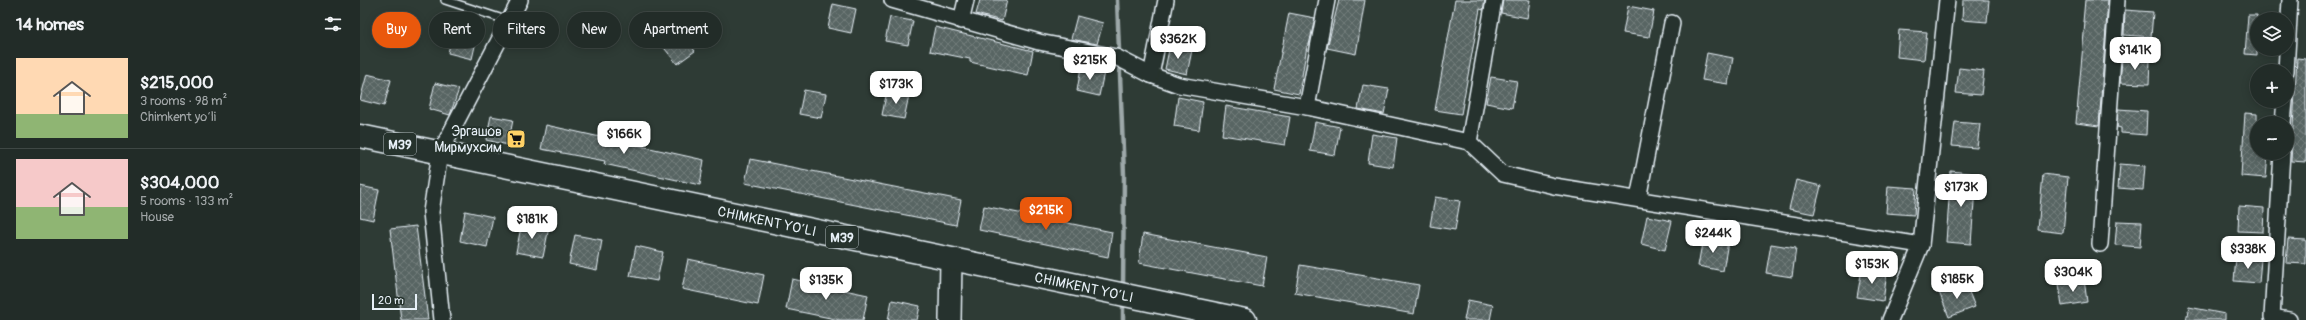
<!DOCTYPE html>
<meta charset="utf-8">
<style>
body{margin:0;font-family:Pangolin,sans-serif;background:#2a3430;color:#f1f3f6;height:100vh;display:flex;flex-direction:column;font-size:15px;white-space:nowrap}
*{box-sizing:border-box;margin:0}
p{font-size:13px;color:#a2a7a8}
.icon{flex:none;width:22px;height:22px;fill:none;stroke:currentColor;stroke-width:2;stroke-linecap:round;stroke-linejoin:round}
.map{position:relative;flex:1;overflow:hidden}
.drawer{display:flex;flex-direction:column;background:#222c28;width:360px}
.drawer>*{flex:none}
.guide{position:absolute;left:12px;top:12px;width:380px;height:36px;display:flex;gap:8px}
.controls{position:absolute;left:1890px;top:12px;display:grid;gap:8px}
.controls a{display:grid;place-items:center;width:44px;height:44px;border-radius:50%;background:#222c28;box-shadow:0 2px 10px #0003,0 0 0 1px #3f4845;font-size:20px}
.scale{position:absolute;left:12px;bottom:10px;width:45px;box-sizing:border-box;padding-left:4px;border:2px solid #e8f1f8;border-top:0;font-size:11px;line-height:14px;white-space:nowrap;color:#e8f1f8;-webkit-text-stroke:3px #26332d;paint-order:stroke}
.price{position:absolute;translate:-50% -34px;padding:0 9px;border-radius:8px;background:#fff;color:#222;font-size:13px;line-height:26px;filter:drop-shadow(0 1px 2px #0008)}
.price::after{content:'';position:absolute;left:50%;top:24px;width:12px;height:9px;margin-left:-6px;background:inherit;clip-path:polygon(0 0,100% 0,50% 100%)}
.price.active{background:#ea580c;color:#fff}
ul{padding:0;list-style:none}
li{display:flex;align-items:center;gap:12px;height:100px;padding:0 16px}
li+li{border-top:1px solid #3f4845}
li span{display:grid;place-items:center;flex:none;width:112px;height:80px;border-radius:0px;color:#555}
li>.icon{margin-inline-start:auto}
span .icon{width:48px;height:48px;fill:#fffc;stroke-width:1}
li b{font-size:17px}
h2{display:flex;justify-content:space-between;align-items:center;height:48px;padding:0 16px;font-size:17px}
.chip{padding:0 14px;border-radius:18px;background:#222c28;box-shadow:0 2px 10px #0003,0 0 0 1px #3f4845;font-size:14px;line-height:36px}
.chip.active{background:#ea580c;color:#fff}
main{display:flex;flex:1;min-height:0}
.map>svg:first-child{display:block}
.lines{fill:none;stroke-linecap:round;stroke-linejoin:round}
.stream{stroke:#9da8a9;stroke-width:4.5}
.building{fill:url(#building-cross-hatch);stroke:#e8f1f8}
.lane-casing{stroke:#e8f1f8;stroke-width:10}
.street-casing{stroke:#e8f1f8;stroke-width:18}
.secondary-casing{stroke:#e8f1f8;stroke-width:24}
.highway-casing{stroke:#e8f1f8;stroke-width:25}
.lane{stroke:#26332d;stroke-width:7}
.street{stroke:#26332d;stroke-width:15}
.secondary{stroke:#26332d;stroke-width:21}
.highway{stroke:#26332d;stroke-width:22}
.labels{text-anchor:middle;stroke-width:4;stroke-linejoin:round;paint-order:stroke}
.shield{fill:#26332d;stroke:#aeb8bb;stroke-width:1}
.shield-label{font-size:13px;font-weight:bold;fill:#e8f1f8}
.poi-label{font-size:14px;fill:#e8f1f8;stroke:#26332d;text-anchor:end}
.street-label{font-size:14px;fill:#e8f1f8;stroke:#26332d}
</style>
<main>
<section class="drawer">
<h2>14 homes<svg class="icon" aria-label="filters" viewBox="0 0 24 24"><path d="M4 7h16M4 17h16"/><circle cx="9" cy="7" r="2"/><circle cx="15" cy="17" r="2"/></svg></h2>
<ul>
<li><span style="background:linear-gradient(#ffd9b3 70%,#8fb573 0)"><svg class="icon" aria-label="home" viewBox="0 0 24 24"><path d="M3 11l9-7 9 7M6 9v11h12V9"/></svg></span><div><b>$215,000</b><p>3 rooms · 98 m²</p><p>Chimkent yo‘li</p></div></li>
<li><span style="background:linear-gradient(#f6c9c9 60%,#8fb573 0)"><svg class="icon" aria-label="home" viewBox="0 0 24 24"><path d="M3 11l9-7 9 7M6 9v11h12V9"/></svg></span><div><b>$304,000</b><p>5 rooms · 133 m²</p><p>House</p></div></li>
</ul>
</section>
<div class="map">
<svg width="1946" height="320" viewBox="0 0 1946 320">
<defs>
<pattern id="building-cross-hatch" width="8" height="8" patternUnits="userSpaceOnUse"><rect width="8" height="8" fill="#596563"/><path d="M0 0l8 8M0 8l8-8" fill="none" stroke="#717c7a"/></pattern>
</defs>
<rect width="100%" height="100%" fill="#2e3b35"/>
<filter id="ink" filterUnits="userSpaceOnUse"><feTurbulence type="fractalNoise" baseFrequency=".025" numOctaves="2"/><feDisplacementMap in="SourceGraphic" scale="8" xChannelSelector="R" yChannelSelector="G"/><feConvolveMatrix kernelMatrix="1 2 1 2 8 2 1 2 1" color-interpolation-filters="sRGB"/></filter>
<g filter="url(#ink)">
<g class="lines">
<g class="stream">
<path d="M 757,0 L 764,175 L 763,288"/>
<path d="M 763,320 L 763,302"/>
</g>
</g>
<g class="building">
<path d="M 620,0 L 647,0 L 642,21 L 616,14 Z"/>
<path d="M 979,0 L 1005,0 L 996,54 L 967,48 Z"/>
<path d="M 1095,0 L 1125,0 L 1123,10 L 1120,9 L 1101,114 L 1075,110 Z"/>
<path d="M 1143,0 L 1170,0 L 1167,18 L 1141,13 Z"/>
<path d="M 1603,0 L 1629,0 L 1627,22 L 1602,20 Z"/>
<path d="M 1725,0 L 1748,0 L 1739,126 L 1716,123 L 1725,22 L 1723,22 Z"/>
<path d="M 473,4 L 496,9 L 491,33 L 468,28 Z"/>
<path d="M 1268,6 L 1294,11 L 1289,37 L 1263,33 Z"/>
<path d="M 1765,10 L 1793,12 L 1791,37 L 1764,35 Z"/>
<path d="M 168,13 L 190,25 L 180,46 L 157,34 Z"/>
<path d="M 929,13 L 955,18 L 949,45 L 947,46 L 939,94 L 914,89 Z"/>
<path d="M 1888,15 L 1897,15 L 1897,55 L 1885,54 Z"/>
<path d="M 717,16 L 743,23 L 737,44 L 711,39 Z"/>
<path d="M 530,17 L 553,21 L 548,45 L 525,41 Z"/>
<path d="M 94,27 L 118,33 L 112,59 L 88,53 Z"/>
<path d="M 575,27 L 673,51 L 668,75 L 610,62 L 610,59 L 570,51 Z"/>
<path d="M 1539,30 L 1567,32 L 1564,60 L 1537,57 Z"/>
<path d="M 319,31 L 335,51 L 317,64 L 301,44 Z"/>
<path d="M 810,45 L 832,50 L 827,74 L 805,69 Z"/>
<path d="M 1347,53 L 1373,58 L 1368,84 L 1342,80 Z"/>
<path d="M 1762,58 L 1790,60 L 1789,84 L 1760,83 Z"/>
<path d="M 1937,58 L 1946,59 L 1946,162 L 1931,161 Z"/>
<path d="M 721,67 L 744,72 L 739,96 L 717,91 Z"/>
<path d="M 1599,68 L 1624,71 L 1621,95 L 1596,93 Z"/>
<path d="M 7,74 L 31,80 L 24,106 L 0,100 Z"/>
<path d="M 1131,77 L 1157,81 L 1152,108 L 1126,103 Z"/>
<path d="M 75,83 L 99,89 L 90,115 L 69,109 Z"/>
<path d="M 1003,85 L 1029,89 L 1024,114 L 998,109 Z"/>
<path d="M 444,90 L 466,94 L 461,118 L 439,114 Z"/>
<path d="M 527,91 L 549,95 L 544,119 L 522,115 Z"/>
<path d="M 818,97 L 843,102 L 839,130 L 814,126 Z"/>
<path d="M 866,106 L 930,117 L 925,145 L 862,135 Z"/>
<path d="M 1758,109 L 1787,111 L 1786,135 L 1761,133 L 1761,128 L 1757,127 Z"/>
<path d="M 1885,113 L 1897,114 L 1897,153 L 1908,154 L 1906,178 L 1881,176 Z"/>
<path d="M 131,116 L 153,120 L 148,145 L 126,140 Z"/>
<path d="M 955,122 L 980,127 L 975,155 L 950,151 Z"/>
<path d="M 1595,122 L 1620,124 L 1617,148 L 1592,146 Z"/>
<path d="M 186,125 L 344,160 L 340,185 L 244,164 L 245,161 L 181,149 Z"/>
<path d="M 1012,134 L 1037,138 L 1033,167 L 1008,163 Z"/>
<path d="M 390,159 L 601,200 L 596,225 L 385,183 Z"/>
<path d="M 1760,164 L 1785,166 L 1783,190 L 1758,188 Z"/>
<path d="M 1591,171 L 1616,174 L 1611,244 L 1586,242 Z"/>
<path d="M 1683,174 L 1708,177 L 1703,233 L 1678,230 Z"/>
<path d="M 1436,180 L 1461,186 L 1454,214 L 1429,209 Z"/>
<path d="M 0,186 L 19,190 L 13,220 L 0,217 Z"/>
<path d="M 1528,186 L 1556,188 L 1554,215 L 1526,213 Z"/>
<path d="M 1075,197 L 1100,201 L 1095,230 L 1070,226 Z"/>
<path d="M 624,206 L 752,232 L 748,257 L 619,230 Z"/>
<path d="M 1879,206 L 1904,208 L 1903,232 L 1878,231 Z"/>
<path d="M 105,211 L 133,217 L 127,247 L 100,241 Z"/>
<path d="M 1287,216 L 1312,221 L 1305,250 L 1281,244 Z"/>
<path d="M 1757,221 L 1782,222 L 1780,247 L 1755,245 Z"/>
<path d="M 162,222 L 189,227 L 183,257 L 156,252 Z"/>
<path d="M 56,226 L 68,320 L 41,320 L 30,229 Z"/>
<path d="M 783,234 L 907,257 L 902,286 L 779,263 Z"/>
<path d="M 215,235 L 242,240 L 237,270 L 209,264 Z"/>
<path d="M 1343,238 L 1368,242 L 1363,271 L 1338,266 Z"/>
<path d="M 1928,239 L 1946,240 L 1946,264 L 1926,263 Z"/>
<path d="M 1411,244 L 1436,248 L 1432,277 L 1406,273 Z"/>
<path d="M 276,246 L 303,252 L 297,281 L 270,276 Z"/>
<path d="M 1876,257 L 1901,259 L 1899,283 L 1874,281 Z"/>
<path d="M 328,259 L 404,275 L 398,305 L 322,289 Z"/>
<path d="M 940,265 L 1059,285 L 1054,314 L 935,293 Z"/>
<path d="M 1502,269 L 1527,273 L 1523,301 L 1497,297 Z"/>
<path d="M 432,279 L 508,295 L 503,320 L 480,320 L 426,309 Z"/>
<path d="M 1724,279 L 1727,302 L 1702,306 L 1699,284 Z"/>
<path d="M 1605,282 L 1615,307 L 1589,317 L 1579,292 Z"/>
<path d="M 532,300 L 560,306 L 557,320 L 528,320 Z"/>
<path d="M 1108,300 L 1133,305 L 1130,320 L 1104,320 Z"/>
<path d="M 1829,307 L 1865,314 L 1865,320 L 1826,320 Z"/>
</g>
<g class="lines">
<defs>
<path id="lane" d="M 85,0 L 149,21"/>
<g id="street">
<path d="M 532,0 L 679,42 L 756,57 L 791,75 L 819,85 L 947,107 L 1109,142 L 1143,174 L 1194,186 L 1561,245"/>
<path d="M 601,21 L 606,0"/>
<path d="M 1926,71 L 1930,0"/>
<path d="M 791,75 L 806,0"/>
<path d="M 947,107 L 967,0"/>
<path d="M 1923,123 L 1925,101"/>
<path d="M 1109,142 L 1134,0"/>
<path d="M 1922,153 L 1912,317 L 1929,320"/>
<path d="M 1278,199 L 1312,23"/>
<path d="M 1740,244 L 1757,0"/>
<path d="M 82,320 L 71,212 L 80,153 L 160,0"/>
<path d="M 1530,320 L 1561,245 L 1587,0"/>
</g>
<path id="secondary" d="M 590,320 L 591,259"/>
<path id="highway" d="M 0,136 L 885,320"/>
</defs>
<use href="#lane" class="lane-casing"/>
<use href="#street" class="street-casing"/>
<use href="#secondary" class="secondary-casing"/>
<use href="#highway" class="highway-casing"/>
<use href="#lane" class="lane"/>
<use href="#street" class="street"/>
<use href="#secondary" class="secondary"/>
<use href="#highway" class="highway"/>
</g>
</g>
<defs>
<symbol id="supermarket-square" viewBox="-11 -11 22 22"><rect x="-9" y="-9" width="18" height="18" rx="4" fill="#ffd166" stroke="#26332d"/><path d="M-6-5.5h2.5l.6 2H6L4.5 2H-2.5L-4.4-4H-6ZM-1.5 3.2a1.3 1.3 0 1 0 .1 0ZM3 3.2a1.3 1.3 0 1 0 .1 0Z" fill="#111"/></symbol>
</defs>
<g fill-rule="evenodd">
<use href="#supermarket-square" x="145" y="128" width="22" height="22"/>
</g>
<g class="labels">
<g class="shield">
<rect x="24" y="133" width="32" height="22" rx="3"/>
<rect x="466" y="226" width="32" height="22" rx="3"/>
</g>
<g class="shield-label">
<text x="40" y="149">M39</text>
<text x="482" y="242">M39</text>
</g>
<g class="poi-label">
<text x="142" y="136">Эргашов<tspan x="142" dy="16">Мирмухсим</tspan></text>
</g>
<g class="street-label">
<text transform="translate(407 221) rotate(12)" y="5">CHIMKENT YO‘LI</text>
<text transform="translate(724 287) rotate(12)" y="5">CHIMKENT YO‘LI</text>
</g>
</g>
</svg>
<div class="controls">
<a><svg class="icon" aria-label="layers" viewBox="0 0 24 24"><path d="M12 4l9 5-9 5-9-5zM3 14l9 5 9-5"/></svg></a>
<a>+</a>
<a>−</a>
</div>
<div class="scale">20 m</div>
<b class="price" style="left:818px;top:60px">$362K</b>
<b class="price" style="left:1775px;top:71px">$141K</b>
<b class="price" style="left:730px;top:81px">$215K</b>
<b class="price" style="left:536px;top:105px">$173K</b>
<b class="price" style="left:264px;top:155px">$166K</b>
<b class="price" style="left:1601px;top:208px">$173K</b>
<b class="price active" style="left:686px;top:231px">$215K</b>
<b class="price" style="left:172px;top:240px">$181K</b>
<b class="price" style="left:1353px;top:254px">$244K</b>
<b class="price" style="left:1888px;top:270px">$338K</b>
<b class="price" style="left:1512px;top:285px">$153K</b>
<b class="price" style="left:1713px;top:293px">$304K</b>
<b class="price" style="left:1597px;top:300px">$185K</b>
<b class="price" style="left:466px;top:301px">$135K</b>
<div class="guide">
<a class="chip active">Buy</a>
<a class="chip">Rent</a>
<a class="chip">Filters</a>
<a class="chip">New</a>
<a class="chip">Apartment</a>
</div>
</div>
</main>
